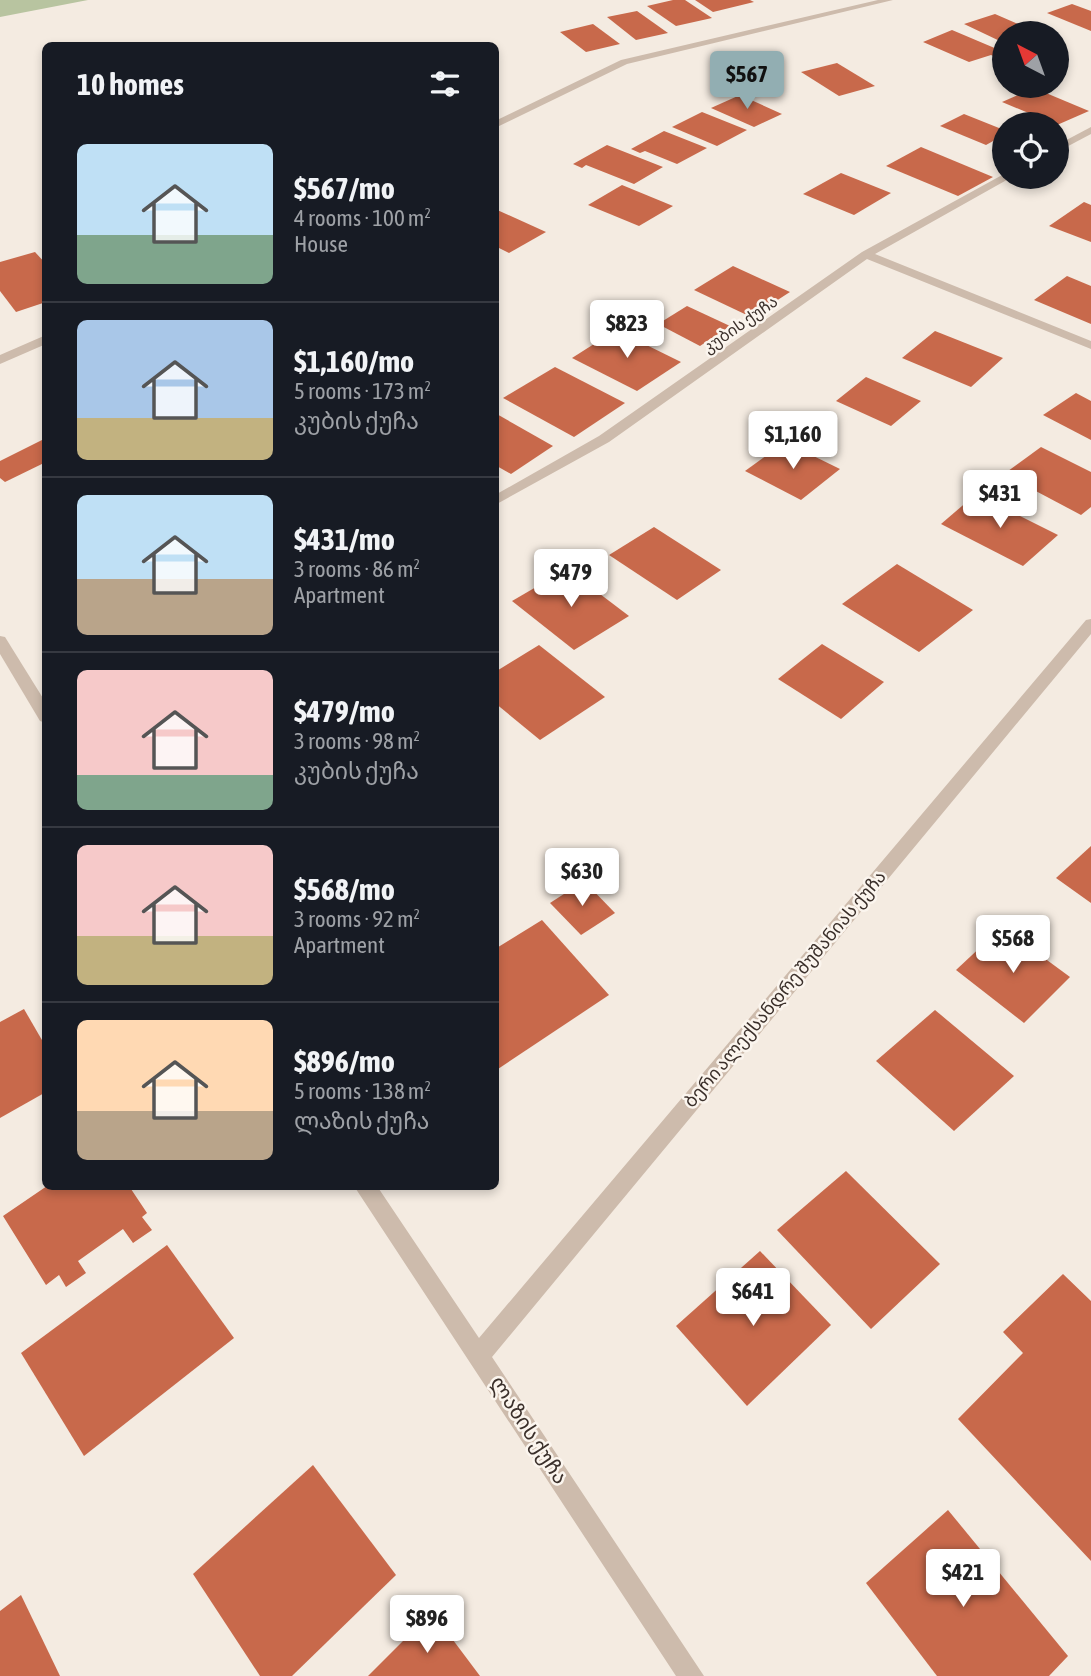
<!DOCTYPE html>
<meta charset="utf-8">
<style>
body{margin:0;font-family:"Asap Condensed","Noto Sans Georgian",sans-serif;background:#242831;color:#f1f3f6;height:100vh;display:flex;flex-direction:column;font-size:26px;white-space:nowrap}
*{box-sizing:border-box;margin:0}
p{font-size:23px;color:#9ea1a6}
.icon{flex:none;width:38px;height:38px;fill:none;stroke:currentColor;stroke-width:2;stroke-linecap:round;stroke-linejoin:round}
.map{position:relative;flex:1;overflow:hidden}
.drawer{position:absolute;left:42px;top:42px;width:457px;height:1148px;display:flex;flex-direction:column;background:#171b24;border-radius:10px;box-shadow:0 4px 10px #0003}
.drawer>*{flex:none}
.needle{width:46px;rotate:319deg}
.tools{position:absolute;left:992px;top:21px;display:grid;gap:14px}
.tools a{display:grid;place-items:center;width:77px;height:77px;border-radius:50%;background:#171b24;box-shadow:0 4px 10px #0003;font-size:35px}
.price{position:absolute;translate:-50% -60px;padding:0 16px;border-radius:7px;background:#fff;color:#222;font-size:23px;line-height:46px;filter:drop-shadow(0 2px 4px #0008)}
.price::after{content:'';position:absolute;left:50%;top:42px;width:21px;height:16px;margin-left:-10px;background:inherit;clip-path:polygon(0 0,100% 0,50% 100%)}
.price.current{background:#92aeb2;color:#111}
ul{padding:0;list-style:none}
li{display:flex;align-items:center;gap:21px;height:175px;padding:0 35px}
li+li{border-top:2px solid #363941}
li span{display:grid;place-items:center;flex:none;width:196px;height:140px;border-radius:10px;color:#555}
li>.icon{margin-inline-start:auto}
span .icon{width:84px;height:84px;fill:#fffc;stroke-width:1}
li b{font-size:30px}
h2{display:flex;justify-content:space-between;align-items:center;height:84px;padding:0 35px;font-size:30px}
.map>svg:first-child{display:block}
.green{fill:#b8c4a0}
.building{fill:#c8694b}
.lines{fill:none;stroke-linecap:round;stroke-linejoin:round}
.minor{fill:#cdbbac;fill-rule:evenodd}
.labels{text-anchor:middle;stroke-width:5;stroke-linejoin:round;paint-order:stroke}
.far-street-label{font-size:16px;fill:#3b302b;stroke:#fbf5ee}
.street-label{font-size:18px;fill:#3b302b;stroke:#fbf5ee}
.near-street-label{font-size:21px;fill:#3b302b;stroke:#fbf5ee}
</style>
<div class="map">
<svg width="1091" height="1676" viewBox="0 0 1091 1676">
<rect width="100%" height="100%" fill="#f4ebe1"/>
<path class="green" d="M 0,0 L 88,0 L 0,17 Z"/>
<g class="building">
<path d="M 673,0 L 685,0 L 712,18 L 676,26 L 647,6 Z"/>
<path d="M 695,0 L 750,0 L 754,2 L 713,12 Z"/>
<path d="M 1072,4 L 1091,11 L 1091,31 L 1047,13 Z"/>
<path d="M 637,11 L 668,33 L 636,40 L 607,17 Z"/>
<path d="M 995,14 L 1039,33 L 1004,33 L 1004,43 L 964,24 Z"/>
<path d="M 593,24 L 620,44 L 586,52 L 560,32 Z"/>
<path d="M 952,30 L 1004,52 L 1004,57 L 1000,59 L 991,55 L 969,62 L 923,42 Z"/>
<path d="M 837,63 L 875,86 L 839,96 L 801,72 Z"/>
<path d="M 1034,88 L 1089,111 L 1057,125 L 1002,102 Z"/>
<path d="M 740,95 L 782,114 L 754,127 L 711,108 Z"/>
<path d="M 702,112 L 747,130 L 717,146 L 672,127 Z"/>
<path d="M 964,114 L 1004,130 L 1004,135 L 986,145 L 940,126 Z"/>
<path d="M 664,131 L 707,148 L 677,164 L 645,151 L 640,153 L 631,149 Z"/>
<path d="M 607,145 L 663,167 L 634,184 L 586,165 L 582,168 L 573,164 Z"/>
<path d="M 921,147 L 993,177 L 958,196 L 886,166 Z"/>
<path d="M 841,173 L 891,193 L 854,215 L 803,194 Z"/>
<path d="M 622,185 L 673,206 L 639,226 L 588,205 Z"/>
<path d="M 1084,202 L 1091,205 L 1091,242 L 1049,226 Z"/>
<path d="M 495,209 L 546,232 L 509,253 L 495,246 Z"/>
<path d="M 35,252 L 46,264 L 46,302 L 16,312 L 0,291 L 0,262 Z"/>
<path d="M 733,266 L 790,292 L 751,317 L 694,290 Z"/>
<path d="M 1067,276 L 1091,286 L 1091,324 L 1034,300 Z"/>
<path d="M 687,306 L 730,326 L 700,346 L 658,324 Z"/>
<path d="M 616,330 L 681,362 L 637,391 L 572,358 Z"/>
<path d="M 935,331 L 1003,358 L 971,387 L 902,358 Z"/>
<path d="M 555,367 L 625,403 L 574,437 L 503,398 Z"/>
<path d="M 866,377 L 921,401 L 891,426 L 836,401 Z"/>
<path d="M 1076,393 L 1091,401 L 1091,440 L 1043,415 Z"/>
<path d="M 495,413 L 553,446 L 511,474 L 495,465 Z"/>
<path d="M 46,438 L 46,462 L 5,482 L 0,478 L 0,461 Z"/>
<path d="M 785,442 L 840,469 L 801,500 L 745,471 Z"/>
<path d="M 1041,447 L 1091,472 L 1091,507 L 1081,515 L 1004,474 Z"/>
<path d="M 976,494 L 1058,535 L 1023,566 L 941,524 Z"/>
<path d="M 654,527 L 721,570 L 677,600 L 609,555 Z"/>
<path d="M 897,564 L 973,610 L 919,652 L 842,604 Z"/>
<path d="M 567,569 L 629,616 L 574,650 L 512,601 Z"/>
<path d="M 822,644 L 884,682 L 841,719 L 778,679 Z"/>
<path d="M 539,645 L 605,697 L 540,740 L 495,703 L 495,672 Z"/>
<path d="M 1091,846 L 1091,903 L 1056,878 Z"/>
<path d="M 584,881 L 615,913 L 581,935 L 550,903 Z"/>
<path d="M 542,920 L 609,995 L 495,1071 L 495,949 Z"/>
<path d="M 1002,927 L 1070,977 L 1024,1023 L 956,970 Z"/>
<path d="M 24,1009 L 46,1047 L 46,1092 L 0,1118 L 0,1022 Z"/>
<path d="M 935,1010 L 1014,1076 L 954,1131 L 876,1061 Z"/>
<path d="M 846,1171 L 940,1264 L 871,1329 L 777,1230 Z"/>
<path d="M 47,1186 L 129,1186 L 147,1213 L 142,1217 L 152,1230 L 133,1243 L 123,1229 L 78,1261 L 86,1273 L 66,1287 L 59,1275 L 46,1285 L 3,1216 Z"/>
<path d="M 167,1245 L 234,1338 L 84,1456 L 21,1353 Z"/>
<path d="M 760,1251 L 831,1325 L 747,1406 L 676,1326 Z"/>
<path d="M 1063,1274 L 1091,1301 L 1091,1561 L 958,1419 L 1023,1353 L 1003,1332 Z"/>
<path d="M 313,1465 L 396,1575 L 292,1676 L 260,1676 L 193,1574 Z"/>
<path d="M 948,1510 L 1068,1656 L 1049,1676 L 937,1676 L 866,1583 Z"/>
<path d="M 21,1595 L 60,1676 L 0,1676 L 0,1611 Z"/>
<path d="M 432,1612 L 480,1676 L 368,1676 Z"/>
</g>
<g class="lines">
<g class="minor">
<path d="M 878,0 L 893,0 L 627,64 L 495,128 L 495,121 L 621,60 Z"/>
<path d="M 1091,127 L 1091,134 L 1057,152 L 1057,145 Z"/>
<path d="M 1004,174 L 1004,177 L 1012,177 L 875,254 L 1091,341 L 1091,349 L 867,259 L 609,442 L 495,505 L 495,495 L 599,436 L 862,252 Z"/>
<path d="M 46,335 L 46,344 L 0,364 L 0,355 Z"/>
<path d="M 1091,619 L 1091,634 L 492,1357 L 704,1676 L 676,1676 L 354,1186 L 377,1186 L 479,1338 L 1086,620 Z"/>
<path d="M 0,636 L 5,637 L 46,703 L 46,723 L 40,721 L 0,654 Z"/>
</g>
</g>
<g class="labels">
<g class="far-street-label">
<text transform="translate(740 324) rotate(-35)" y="6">კუბის ქუჩა</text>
</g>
<g class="street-label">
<text transform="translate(785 989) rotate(-50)" y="6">ბერი ალექსანდრე შუშანიას ქუჩა</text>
</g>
<g class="near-street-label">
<text transform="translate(529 1430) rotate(57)" y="7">ლაზის ქუჩა</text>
</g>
</g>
</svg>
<div class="tools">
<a><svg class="needle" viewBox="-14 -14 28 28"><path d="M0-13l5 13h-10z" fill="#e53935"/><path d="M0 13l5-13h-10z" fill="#9ea1a6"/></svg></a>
<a><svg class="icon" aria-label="locate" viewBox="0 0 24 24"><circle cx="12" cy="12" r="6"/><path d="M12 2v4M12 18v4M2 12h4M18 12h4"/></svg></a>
</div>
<b class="price current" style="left:747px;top:111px">$567</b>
<b class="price" style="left:627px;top:360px">$823</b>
<b class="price" style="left:793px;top:471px">$1,160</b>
<b class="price" style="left:1000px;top:530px">$431</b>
<b class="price" style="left:571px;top:609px">$479</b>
<b class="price" style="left:582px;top:908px">$630</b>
<b class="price" style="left:1013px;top:975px">$568</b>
<b class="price" style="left:753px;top:1328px">$641</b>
<b class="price" style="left:963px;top:1609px">$421</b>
<b class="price" style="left:427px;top:1655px">$896</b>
<section class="drawer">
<h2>10 homes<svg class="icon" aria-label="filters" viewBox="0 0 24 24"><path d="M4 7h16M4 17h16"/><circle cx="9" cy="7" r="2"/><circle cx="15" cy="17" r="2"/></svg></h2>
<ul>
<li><span style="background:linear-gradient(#bfe0f5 65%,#7fa58c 0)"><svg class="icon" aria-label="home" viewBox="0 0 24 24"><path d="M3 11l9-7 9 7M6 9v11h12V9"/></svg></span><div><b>$567/mo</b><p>4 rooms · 100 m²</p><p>House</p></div></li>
<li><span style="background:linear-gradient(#a9c7e8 70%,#c2b280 0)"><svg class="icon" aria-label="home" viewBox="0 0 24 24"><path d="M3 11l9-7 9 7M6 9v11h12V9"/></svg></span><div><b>$1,160/mo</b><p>5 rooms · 173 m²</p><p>კუბის ქუჩა</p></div></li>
<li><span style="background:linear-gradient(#bfe0f5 60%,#b9a48a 0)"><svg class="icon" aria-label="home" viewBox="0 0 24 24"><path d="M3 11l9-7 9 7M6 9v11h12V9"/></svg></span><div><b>$431/mo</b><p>3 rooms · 86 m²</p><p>Apartment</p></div></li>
<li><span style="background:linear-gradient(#f6c9c9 75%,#7fa58c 0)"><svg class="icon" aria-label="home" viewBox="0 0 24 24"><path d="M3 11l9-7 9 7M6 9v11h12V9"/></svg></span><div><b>$479/mo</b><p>3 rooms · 98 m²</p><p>კუბის ქუჩა</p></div></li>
<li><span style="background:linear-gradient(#f6c9c9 65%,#c2b280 0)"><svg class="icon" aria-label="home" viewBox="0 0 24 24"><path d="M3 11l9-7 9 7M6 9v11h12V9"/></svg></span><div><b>$568/mo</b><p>3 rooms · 92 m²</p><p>Apartment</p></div></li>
<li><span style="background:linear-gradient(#ffd9b3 65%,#b9a48a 0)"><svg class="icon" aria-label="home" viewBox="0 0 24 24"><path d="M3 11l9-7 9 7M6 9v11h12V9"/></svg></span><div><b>$896/mo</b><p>5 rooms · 138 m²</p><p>ლაზის ქუჩა</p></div></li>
</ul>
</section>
</div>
